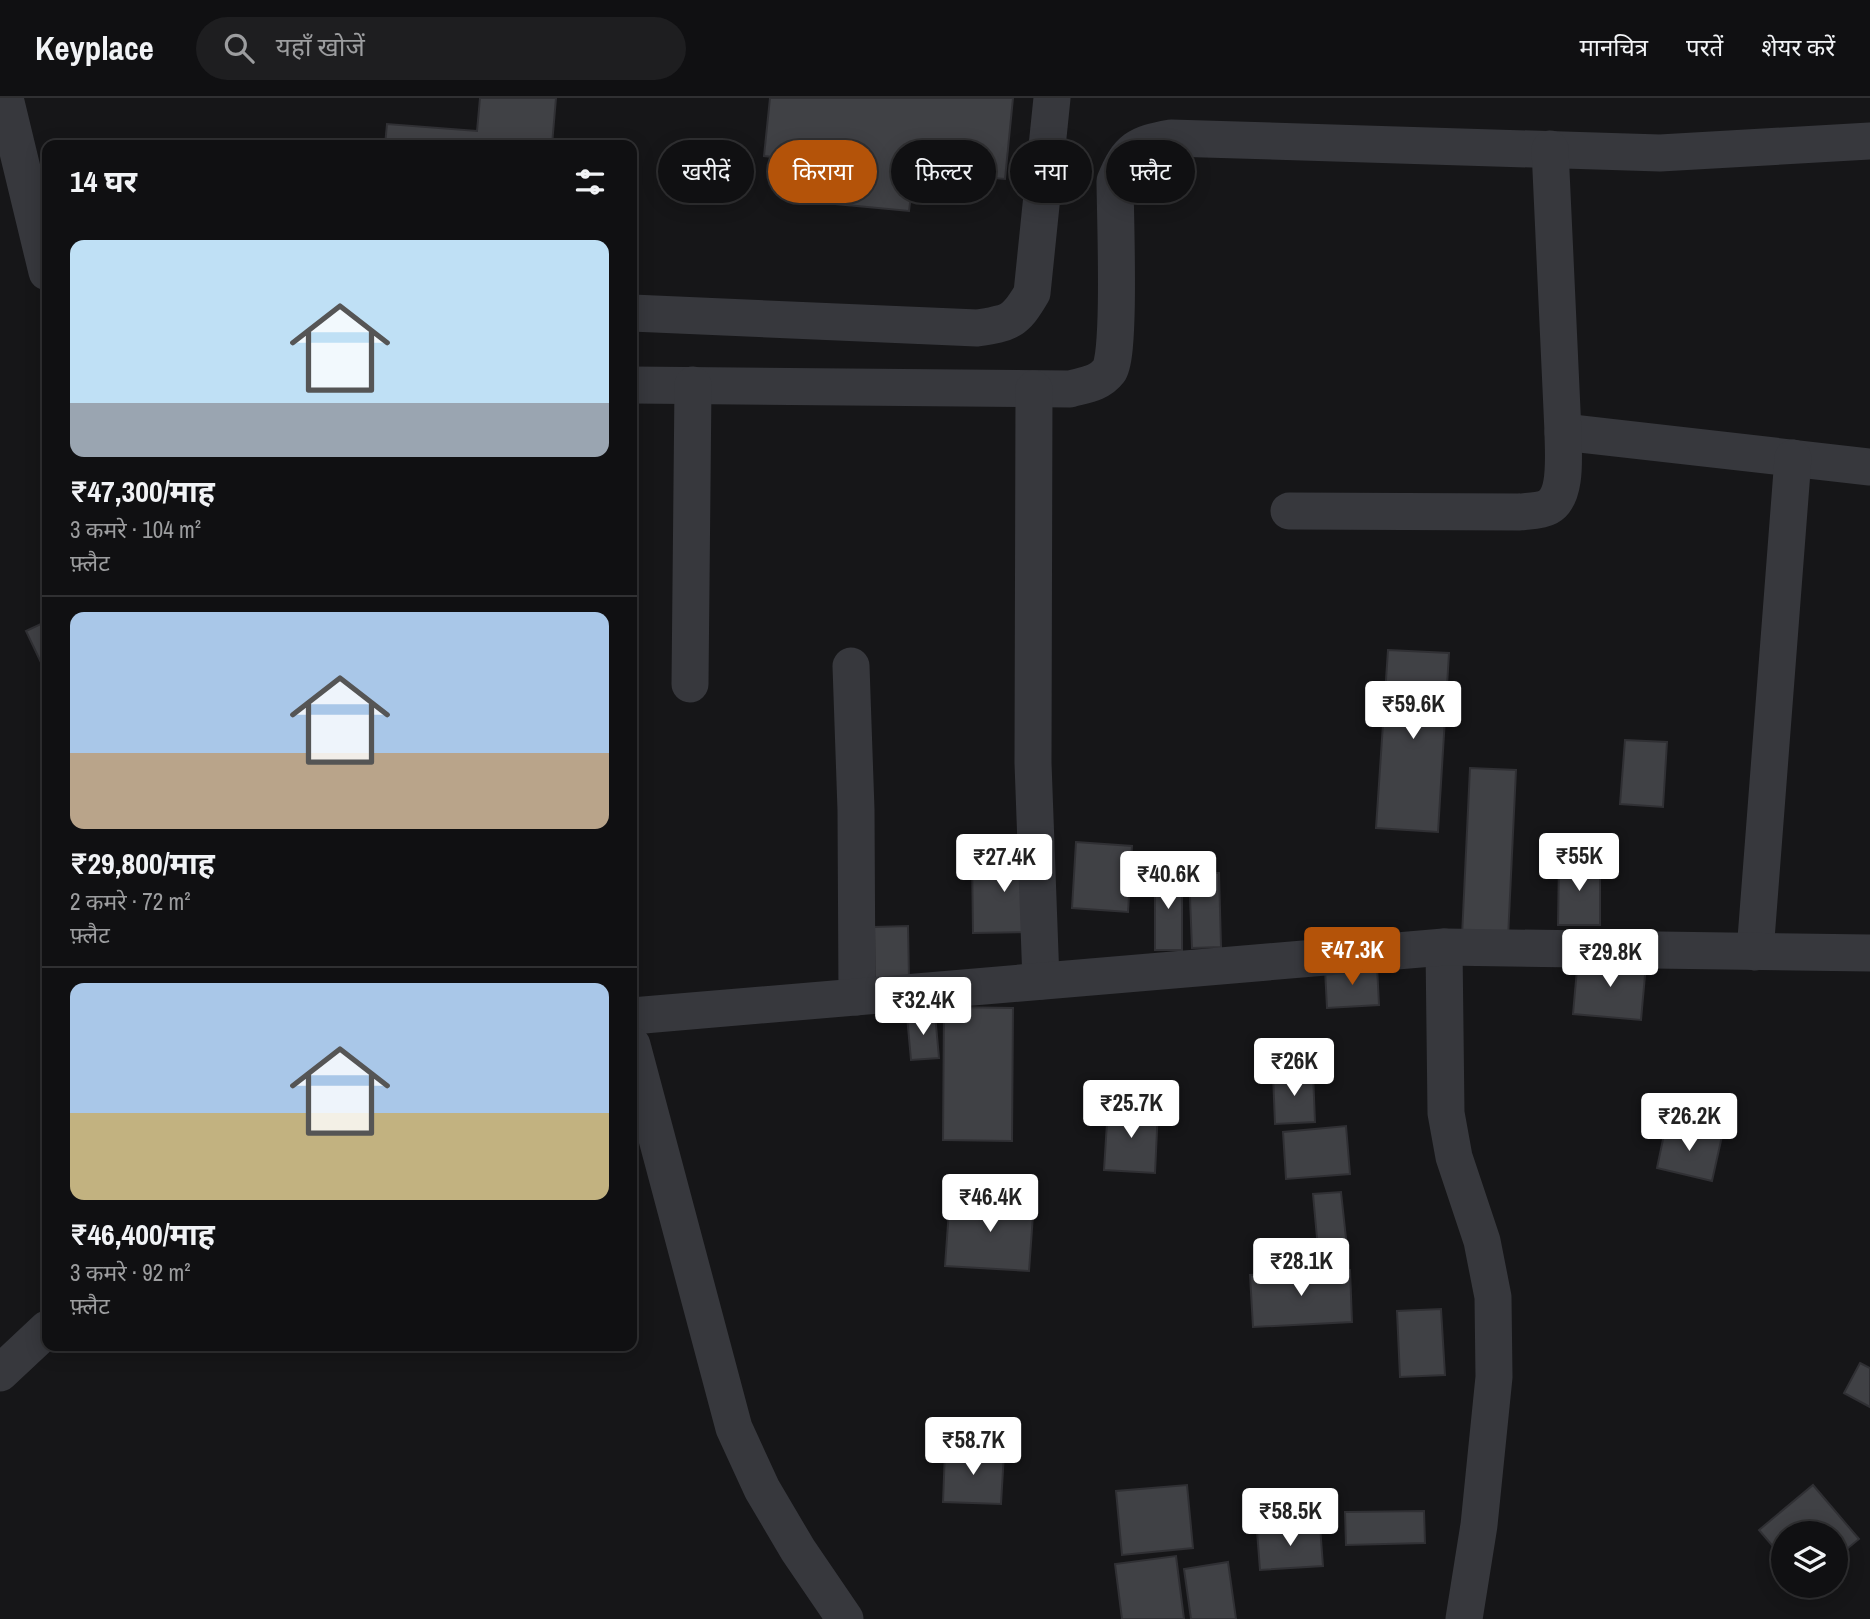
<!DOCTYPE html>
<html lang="hi">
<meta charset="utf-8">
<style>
body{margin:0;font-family:"Archivo Narrow","Noto Sans Devanagari",sans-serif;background:#1e1e20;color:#f1f3f6;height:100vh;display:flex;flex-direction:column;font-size:26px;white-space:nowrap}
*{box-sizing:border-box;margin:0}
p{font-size:23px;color:#9c9d9f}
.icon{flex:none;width:38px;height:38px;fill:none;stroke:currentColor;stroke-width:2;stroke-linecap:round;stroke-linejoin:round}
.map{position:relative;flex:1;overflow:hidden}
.sheet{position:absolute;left:42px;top:42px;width:595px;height:1211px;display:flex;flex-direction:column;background:#101012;border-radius:14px;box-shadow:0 4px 18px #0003,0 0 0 2px #303032}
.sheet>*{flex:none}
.top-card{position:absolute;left:658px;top:42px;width:665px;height:63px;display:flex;gap:14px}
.controls{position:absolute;left:1771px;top:1423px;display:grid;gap:14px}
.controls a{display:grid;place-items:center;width:77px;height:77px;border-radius:50%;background:#101012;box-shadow:0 4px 18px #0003,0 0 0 2px #303032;font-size:35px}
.price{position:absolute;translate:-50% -60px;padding:0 16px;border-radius:7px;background:#fff;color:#222;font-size:23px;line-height:46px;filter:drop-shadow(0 2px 4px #0008)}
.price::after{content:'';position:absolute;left:50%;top:42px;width:21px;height:16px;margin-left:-10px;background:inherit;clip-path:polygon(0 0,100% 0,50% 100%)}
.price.selected{background:#b45309;color:#fff}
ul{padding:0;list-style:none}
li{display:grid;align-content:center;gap:14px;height:371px;padding:0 28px}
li+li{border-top:2px solid #303032}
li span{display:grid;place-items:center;height:217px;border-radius:14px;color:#555}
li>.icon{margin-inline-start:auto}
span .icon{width:126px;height:126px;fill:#fffc;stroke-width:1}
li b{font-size:30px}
h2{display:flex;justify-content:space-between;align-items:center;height:84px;padding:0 28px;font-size:30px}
.tag{padding:0 24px;border-radius:32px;background:#101012;box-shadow:0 4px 18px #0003,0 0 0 2px #303032;font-size:24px;line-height:63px}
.tag.selected{background:#b45309;color:#fff}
header{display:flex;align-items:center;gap:42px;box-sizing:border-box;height:98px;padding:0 35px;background:#101012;border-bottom:2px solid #303032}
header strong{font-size:33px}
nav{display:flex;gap:38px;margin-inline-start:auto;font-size:24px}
.search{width:490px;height:63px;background:#1e1e20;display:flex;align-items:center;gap:18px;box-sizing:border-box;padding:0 24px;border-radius:38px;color:#9c9d9f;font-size:26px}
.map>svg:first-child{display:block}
.building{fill:#404145;stroke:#303034;stroke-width:2}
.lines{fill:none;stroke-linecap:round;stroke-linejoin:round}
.minor{stroke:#37383d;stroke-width:37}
</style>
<header>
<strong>Keyplace</strong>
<div class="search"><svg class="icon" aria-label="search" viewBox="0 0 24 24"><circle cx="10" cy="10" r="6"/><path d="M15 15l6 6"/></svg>यहाँ खोजें</div>
<nav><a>मानचित्र</a><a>परतें</a><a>शेयर करें</a></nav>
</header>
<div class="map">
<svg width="1870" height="1521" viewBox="0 0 1870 1521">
<rect width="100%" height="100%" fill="#161618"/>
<g class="building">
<path d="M 480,0 L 556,0 L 552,47 L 559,47 L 385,47 L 387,26 L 477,33 Z"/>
<path d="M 770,0 L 1013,0 L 1005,81 L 914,73 L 909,113 L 836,106 L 840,66 L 764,58 Z"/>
<path d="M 632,53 L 636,53 L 632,104 Z"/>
<path d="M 47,523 L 47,577 L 26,533 Z"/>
<path d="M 1388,552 L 1449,555 L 1438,734 L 1376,730 Z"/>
<path d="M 1625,642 L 1667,644 L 1663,709 L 1620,706 Z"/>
<path d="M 1470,670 L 1516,672 L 1508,840 L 1462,838 Z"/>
<path d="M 1076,744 L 1132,748 L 1128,814 L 1072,810 Z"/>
<path d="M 1035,756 L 1036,834 L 973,835 L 972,757 Z"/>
<path d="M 1559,763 L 1600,763 L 1600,827 L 1558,827 Z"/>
<rect x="1155" y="775" width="27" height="77"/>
<path d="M 1189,775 L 1219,775 L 1221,849 L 1192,850 Z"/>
<path d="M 908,828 L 909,882 L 875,883 L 874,829 Z"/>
<path d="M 1578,860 L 1646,866 L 1641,922 L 1573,916 Z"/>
<path d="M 1377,868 L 1379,907 L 1327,910 L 1325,871 Z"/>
<path d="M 944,909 L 1013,910 L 1012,1043 L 943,1042 Z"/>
<path d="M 935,916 L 939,960 L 911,962 L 907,918 Z"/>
<path d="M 1313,975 L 1315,1024 L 1275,1026 L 1273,976 Z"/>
<path d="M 1108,1009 L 1158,1011 L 1155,1075 L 1104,1072 Z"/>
<path d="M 1666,1027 L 1722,1038 L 1712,1083 L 1657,1070 Z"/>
<path d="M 1346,1028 L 1350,1076 L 1286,1081 L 1283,1034 Z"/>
<path d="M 1341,1094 L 1348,1159 L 1319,1162 L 1313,1096 Z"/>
<path d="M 950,1098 L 1034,1103 L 1029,1173 L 945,1168 Z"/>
<path d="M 1350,1172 L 1352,1224 L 1253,1229 L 1250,1177 Z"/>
<path d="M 1441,1211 L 1445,1277 L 1400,1279 L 1397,1213 Z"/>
<path d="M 1860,1265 L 1870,1270 L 1870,1309 L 1844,1295 Z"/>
<path d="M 945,1353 L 1004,1355 L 1001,1406 L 943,1404 Z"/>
<path d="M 1187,1387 L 1193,1450 L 1122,1457 L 1116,1393 Z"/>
<path d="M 1813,1387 L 1859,1441 L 1836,1460 L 1836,1435 L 1783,1435 L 1783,1460 L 1759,1432 Z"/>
<path d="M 1424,1413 L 1425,1445 L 1346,1447 L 1345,1414 Z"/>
<path d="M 1320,1428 L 1323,1468 L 1260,1472 L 1257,1433 Z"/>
<path d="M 1176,1458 L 1184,1521 L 1122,1521 L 1115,1466 Z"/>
<path d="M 1228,1464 L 1236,1521 L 1191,1521 L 1184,1471 Z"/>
</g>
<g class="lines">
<g class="minor">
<path d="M 5,0 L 47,174"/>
<path d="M 632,215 L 977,230 C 1010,225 1015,224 1032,195 L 1052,0"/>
<path d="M 632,287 L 1070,291 C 1084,287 1099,286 1109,273 C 1121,258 1115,111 1115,83 C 1128,51 1137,46 1171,40 L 1660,55 L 1870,43"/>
<path d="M 1034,291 L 1033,665 L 1041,883"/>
<path d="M 1563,334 L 1870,369"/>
<path d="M 1289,413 L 1520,414 C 1528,413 1541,413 1548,409 C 1568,398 1563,354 1563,334 L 1550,51"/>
<path d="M 851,568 L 856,712 L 857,899"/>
<path d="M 690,586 L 693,287"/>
<path d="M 1444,849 L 1446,1015 L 1454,1059 L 1482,1143 L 1493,1199 L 1494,1279 L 1479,1427 L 1464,1521"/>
<path d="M 1755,854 L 1793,360"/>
<path d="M 632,918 L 1444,849 L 1870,855"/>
<path d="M 632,947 L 734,1330 L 762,1391 L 798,1452 L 845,1521"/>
<path d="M 0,1275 L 47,1231"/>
</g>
</g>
</svg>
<div class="controls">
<a><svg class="icon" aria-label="layers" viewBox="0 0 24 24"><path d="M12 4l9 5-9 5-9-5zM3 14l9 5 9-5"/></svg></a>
</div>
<b class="price" style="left:1413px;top:643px">₹59.6K</b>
<b class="price" style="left:1579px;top:795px">₹55K</b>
<b class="price" style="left:1004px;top:796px">₹27.4K</b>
<b class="price" style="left:1168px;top:813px">₹40.6K</b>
<b class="price selected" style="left:1352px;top:889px">₹47.3K</b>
<b class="price" style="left:1610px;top:891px">₹29.8K</b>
<b class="price" style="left:923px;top:939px">₹32.4K</b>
<b class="price" style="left:1294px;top:1000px">₹26K</b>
<b class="price" style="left:1131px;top:1042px">₹25.7K</b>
<b class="price" style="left:1689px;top:1055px">₹26.2K</b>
<b class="price" style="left:990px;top:1136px">₹46.4K</b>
<b class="price" style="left:1301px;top:1200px">₹28.1K</b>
<b class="price" style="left:973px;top:1379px">₹58.7K</b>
<b class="price" style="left:1290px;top:1450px">₹58.5K</b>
<div class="top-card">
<a class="tag">खरीदें</a>
<a class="tag selected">किराया</a>
<a class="tag">फ़िल्टर</a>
<a class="tag">नया</a>
<a class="tag">फ़्लैट</a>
</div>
<section class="sheet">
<h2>14 घर<svg class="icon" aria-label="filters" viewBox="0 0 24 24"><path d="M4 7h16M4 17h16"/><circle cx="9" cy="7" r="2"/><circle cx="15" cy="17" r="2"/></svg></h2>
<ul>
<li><span style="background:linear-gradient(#bfe0f5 75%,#9aa5b1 0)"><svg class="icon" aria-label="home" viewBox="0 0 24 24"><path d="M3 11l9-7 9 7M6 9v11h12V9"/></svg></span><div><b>₹47,300/माह</b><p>3 कमरे · 104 m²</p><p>फ़्लैट</p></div></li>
<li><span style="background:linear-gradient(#a9c7e8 65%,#b9a48a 0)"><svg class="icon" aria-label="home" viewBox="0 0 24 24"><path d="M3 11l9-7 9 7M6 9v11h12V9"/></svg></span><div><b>₹29,800/माह</b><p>2 कमरे · 72 m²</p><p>फ़्लैट</p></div></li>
<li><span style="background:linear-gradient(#a9c7e8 60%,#c2b280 0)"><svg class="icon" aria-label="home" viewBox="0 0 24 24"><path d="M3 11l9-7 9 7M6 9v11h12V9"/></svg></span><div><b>₹46,400/माह</b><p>3 कमरे · 92 m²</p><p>फ़्लैट</p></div></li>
</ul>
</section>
</div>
